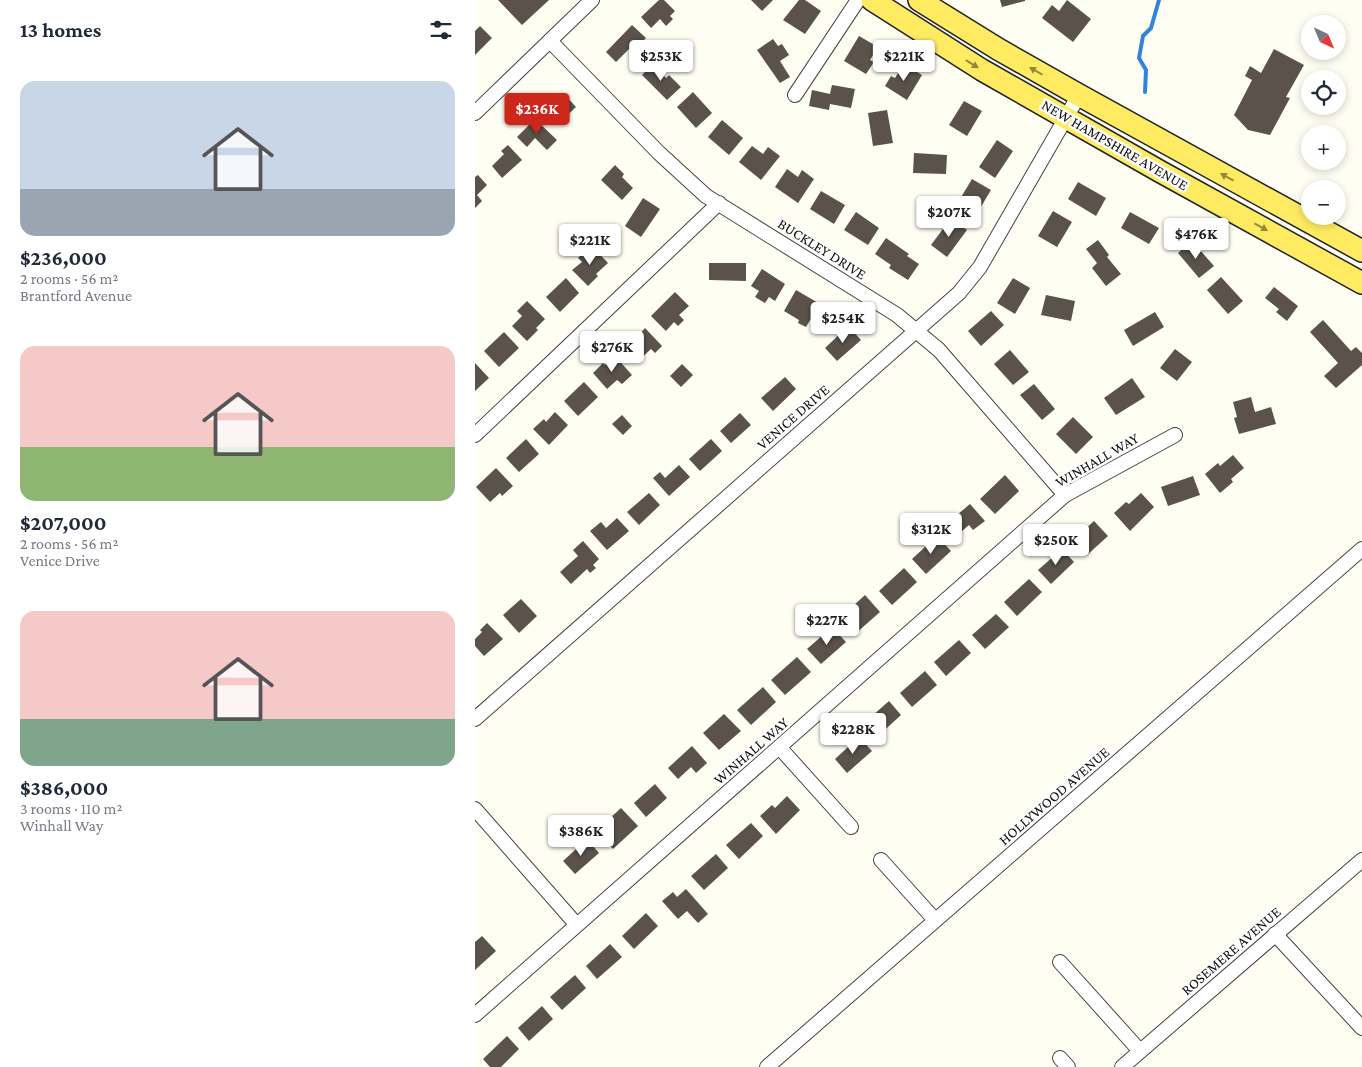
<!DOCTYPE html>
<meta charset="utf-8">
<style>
body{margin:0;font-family:"Crimson Pro",serif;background:#f6f6f7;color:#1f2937;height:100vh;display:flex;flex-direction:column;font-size:19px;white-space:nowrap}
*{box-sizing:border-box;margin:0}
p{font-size:16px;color:#747a83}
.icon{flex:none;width:28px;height:28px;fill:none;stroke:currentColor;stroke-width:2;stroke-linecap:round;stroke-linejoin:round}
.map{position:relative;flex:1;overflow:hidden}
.details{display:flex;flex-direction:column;background:#fff;width:475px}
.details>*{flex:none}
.needle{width:32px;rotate:136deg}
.tools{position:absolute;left:826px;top:15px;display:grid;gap:10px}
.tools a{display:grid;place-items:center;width:45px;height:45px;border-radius:50%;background:#fff;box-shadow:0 2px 8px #0003;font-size:25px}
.price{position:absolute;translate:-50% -42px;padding:0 11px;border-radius:5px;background:#fff;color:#222;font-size:16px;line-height:32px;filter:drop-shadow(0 1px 2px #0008)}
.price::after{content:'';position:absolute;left:50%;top:30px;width:15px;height:11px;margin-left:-8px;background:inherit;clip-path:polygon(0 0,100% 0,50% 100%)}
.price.on{background:#cd261a;color:#fff}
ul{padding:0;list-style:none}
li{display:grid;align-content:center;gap:10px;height:265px;padding:0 20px}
li span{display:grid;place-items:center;height:155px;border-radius:15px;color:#555}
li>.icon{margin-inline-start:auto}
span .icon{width:90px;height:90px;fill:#fffc;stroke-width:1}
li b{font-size:21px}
h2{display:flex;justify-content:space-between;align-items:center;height:60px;padding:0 20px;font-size:21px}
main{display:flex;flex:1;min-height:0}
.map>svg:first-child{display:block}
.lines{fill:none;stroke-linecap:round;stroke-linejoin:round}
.stream{stroke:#3283d9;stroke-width:4}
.building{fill:#5a524b}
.minor-casing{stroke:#434343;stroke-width:16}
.primary-casing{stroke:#212121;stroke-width:24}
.minor{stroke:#fff;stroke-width:14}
.primary{stroke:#ffeb62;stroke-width:21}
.oneway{fill:#93883d}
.labels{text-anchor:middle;stroke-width:5;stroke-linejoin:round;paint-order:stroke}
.street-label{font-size:15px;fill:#101010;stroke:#fff}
</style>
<main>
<section class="details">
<h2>13 homes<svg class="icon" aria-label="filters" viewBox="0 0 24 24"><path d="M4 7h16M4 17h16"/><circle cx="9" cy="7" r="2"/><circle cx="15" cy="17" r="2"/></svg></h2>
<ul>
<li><span style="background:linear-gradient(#c9d6e8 70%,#9aa5b1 0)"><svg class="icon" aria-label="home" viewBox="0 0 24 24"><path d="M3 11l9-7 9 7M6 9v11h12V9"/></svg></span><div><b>$236,000</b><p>2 rooms · 56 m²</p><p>Brantford Avenue</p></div></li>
<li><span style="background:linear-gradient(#f6c9c9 65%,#8fb573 0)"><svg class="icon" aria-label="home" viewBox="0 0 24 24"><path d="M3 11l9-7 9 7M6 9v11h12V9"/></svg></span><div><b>$207,000</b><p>2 rooms · 56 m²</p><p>Venice Drive</p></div></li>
<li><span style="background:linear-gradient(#f6c9c9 70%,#7fa58c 0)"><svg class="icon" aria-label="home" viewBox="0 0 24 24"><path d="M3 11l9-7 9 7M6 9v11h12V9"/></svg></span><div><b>$386,000</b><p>3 rooms · 110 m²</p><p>Winhall Way</p></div></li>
</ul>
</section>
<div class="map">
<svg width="887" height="1067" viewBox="0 0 887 1067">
<rect width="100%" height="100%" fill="#fffef2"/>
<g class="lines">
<path class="stream" d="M 670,92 L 671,70 L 664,58 L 668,36 L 676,28 L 684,0"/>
</g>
<g class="building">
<path d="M 23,0 L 74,0 L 47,25 Z"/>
<path d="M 184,0 L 189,0 L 200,11 L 195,16 L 198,19 L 191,26 L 185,19 L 176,28 L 166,17 Z"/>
<path d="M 276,0 L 298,0 L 287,11 Z"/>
<path d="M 324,0 L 330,0 L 346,11 L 330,34 L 308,20 Z"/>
<path d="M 525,0 L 550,0 L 550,1 L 527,7 Z"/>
<path d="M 592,0 L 616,19 L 598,42 L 567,18 L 577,5 L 584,11 Z"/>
<path d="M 157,25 L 171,38 L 158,51 L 155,48 L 141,62 L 131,52 Z"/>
<path d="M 5,26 L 17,38 L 0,55 L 0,31 Z"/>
<path d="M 384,36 L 403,47 L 395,60 L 399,62 L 391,74 L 369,61 Z"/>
<path d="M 298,39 L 303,46 L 307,44 L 314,55 L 305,61 L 315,77 L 305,83 L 282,50 Z"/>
<path d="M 799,49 L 829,65 L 811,97 L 815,98 L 795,135 L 773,130 L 759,115 L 777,80 L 770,76 L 775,66 L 786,73 Z"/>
<path d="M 178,64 L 191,78 L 194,75 L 206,87 L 192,100 L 167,75 Z"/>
<path d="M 429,64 L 447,75 L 432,100 L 410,86 L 416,76 L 420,78 Z"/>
<path d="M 357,85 L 380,89 L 376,108 L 355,104 L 354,110 L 334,106 L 337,90 L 355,94 Z"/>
<path d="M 218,92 L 237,113 L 221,128 L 202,107 Z"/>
<path d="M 88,93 L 101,107 L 85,122 L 72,108 Z"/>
<path d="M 489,101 L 507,111 L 492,136 L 474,125 Z"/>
<path d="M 412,110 L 418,143 L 398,146 L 393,113 Z"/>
<path d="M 60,119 L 82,140 L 72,150 L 60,138 L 52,147 L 42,137 Z"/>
<path d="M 247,120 L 268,138 L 254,155 L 233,137 Z"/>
<path d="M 522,140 L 538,151 L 520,178 L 504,167 Z"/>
<path d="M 33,145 L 47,160 L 27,178 L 17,166 L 29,154 L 26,151 Z"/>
<path d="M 277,146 L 288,154 L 293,147 L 305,156 L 286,180 L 264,162 Z"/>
<path d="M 439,153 L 472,155 L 471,174 L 438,173 Z"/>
<path d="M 140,165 L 149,174 L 147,177 L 158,188 L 147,200 L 126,180 Z"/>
<path d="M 312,169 L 323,177 L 327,170 L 339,179 L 323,203 L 300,187 Z"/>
<path d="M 3,175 L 12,185 L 2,195 L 7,201 L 0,208 L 0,177 Z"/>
<path d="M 497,179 L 516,190 L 501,215 L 482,204 Z"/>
<path d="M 603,182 L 631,198 L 621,216 L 593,199 Z"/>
<path d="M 346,191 L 370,205 L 359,224 L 335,209 Z"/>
<path d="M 168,198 L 185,209 L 166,237 L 150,226 Z"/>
<path d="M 578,211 L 597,222 L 582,247 L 563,236 Z"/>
<path d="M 381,212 L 404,228 L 393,245 L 369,230 Z"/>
<path d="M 655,212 L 684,228 L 674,244 L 646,228 Z"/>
<path d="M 476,218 L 492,230 L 472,257 L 456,245 Z"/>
<path d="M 411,238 L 434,254 L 432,256 L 444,264 L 433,280 L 414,268 L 416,265 L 400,254 Z"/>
<path d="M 623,240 L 634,255 L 632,257 L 646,274 L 631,286 L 617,268 L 622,263 L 611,249 Z"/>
<path d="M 717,241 L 739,266 L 724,278 L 703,253 Z"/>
<path d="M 116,245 L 133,263 L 121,274 L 123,276 L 113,286 L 97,270 L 107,262 L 103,258 Z"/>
<path d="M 234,263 L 271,263 L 271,281 L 234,280 Z"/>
<path d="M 287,269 L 310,284 L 300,301 L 294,297 L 290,303 L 280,297 L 284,291 L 276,286 Z"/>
<path d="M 746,277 L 768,301 L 753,314 L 732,290 Z"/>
<path d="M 91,278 L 104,293 L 85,312 L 71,297 Z"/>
<path d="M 538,278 L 555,288 L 540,314 L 522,303 Z"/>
<path d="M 799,287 L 823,306 L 812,321 L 801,312 L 804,309 L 790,298 Z"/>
<path d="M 321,290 L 345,304 L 331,327 L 323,323 L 324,320 L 309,311 Z"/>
<path d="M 200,292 L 214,306 L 204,315 L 209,320 L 203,326 L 199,322 L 191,331 L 176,316 Z"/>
<path d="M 571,295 L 600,301 L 596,321 L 566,315 Z"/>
<path d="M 52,301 L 70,319 L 61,328 L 63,330 L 52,341 L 37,326 L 47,316 L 42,311 Z"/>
<path d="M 516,311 L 529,325 L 506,346 L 493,331 Z"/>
<path d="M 680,312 L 689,327 L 658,346 L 649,330 Z"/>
<path d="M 848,320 L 876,351 L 881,347 L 887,353 L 887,365 L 861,388 L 849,376 L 863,363 L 835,332 Z"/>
<path d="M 170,328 L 187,346 L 180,353 L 176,349 L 163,361 L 148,345 L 159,334 L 162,337 Z"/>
<path d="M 376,329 L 386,340 L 362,361 L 350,348 L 369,330 L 371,333 Z"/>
<path d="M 29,332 L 44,348 L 24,367 L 9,351 Z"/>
<path d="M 700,349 L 717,362 L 702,381 L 685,368 Z"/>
<path d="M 535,350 L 554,372 L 538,385 L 519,364 Z"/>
<path d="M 140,356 L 157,375 L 147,384 L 142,380 L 132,389 L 118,373 L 128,363 L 130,365 Z"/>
<path d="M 0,363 L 14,378 L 0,391 Z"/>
<path d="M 207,364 L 218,375 L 206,387 L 195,376 Z"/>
<path d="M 310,377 L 321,389 L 298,411 L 286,398 Z"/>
<path d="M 657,378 L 670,397 L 641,415 L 629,398 Z"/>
<path d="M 109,382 L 123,397 L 103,416 L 89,401 Z"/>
<path d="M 559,384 L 580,409 L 567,420 L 545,395 Z"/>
<path d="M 776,397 L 780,412 L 796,407 L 801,424 L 764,434 L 759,418 L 762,417 L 758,402 Z"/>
<path d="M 80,412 L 93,425 L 74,445 L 58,429 L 69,419 L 71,422 Z"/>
<path d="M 265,413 L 276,425 L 256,443 L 245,431 Z"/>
<path d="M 147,415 L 157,426 L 148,435 L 137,424 Z"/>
<path d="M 598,417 L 618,437 L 601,454 L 581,434 Z"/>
<path d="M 51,439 L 64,454 L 44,472 L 31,458 Z"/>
<path d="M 236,439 L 247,451 L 225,471 L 214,459 Z"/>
<path d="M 758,455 L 769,468 L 756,479 L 758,482 L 745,493 L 730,474 L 743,463 L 745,466 Z"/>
<path d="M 204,465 L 215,477 L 194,496 L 178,478 L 185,472 L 190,478 Z"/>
<path d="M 21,468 L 38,486 L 27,496 L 25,493 L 15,502 L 1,487 Z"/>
<path d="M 530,475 L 544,491 L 520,514 L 505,499 Z"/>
<path d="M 718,476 L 725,495 L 693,506 L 686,487 Z"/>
<path d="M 174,493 L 185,505 L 164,525 L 152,512 Z"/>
<path d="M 666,493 L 679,507 L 655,531 L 639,513 L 651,502 L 654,504 Z"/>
<path d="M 495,504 L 510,521 L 498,530 L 494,525 L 480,537 L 470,525 Z"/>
<path d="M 142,518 L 154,531 L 132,550 L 115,531 L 126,522 L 131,528 Z"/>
<path d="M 619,521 L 633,536 L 611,556 L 597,541 Z"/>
<path d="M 462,536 L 476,551 L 451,574 L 437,559 Z"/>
<path d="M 108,541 L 124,559 L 118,565 L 121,568 L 115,573 L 112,569 L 96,584 L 85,572 L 103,556 L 98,550 Z"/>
<path d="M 587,549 L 599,562 L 576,584 L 563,570 Z"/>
<path d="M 429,568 L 442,582 L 417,605 L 404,591 Z"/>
<path d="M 554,579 L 567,592 L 542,616 L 529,602 Z"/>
<path d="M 390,595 L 405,612 L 380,634 L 365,618 Z"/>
<path d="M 46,599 L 62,616 L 44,633 L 28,615 Z"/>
<path d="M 521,614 L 534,627 L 510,649 L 497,635 Z"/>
<path d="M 12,623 L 28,639 L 9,656 L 0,646 L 0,639 L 7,632 L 5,630 Z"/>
<path d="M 357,627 L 371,642 L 346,664 L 332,649 Z"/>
<path d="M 484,640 L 496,653 L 471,676 L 459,662 Z"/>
<path d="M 322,657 L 336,672 L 310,695 L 296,680 Z"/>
<path d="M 450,671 L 462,685 L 437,707 L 425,693 Z"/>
<path d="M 288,687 L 301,702 L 276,725 L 262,710 Z"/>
<path d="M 414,701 L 426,715 L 402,737 L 389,723 Z"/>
<path d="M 249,714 L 266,731 L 244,750 L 228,733 Z"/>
<path d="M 384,737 L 397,751 L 372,773 L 360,759 Z"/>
<path d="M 217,746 L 232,763 L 221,773 L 216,767 L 203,779 L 193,768 Z"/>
<path d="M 180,784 L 192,798 L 171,817 L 159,803 Z"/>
<path d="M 312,796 L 325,810 L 301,834 L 285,816 L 297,805 L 300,808 Z"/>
<path d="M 146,808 L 163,826 L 138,849 L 121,831 Z"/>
<path d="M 276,823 L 288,836 L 264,859 L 251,845 Z"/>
<path d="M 112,839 L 124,853 L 100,874 L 88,861 Z"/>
<path d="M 241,854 L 253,868 L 229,890 L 216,876 Z"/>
<path d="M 211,889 L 233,914 L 223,923 L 212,911 L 203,919 L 187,901 L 198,892 L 202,897 Z"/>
<path d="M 171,913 L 183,926 L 159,949 L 147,936 Z"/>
<path d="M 7,936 L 21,951 L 0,970 L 0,942 Z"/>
<path d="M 135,944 L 147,957 L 122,979 L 111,966 Z"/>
<path d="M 100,975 L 111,988 L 87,1010 L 75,997 Z"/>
<path d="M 67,1006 L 78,1019 L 54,1041 L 43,1028 Z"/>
<path d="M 32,1036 L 44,1049 L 26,1067 L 15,1067 L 8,1059 Z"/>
</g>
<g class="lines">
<defs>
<g id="minor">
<path d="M 75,41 L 184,153 L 231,196 L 422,315 L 464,350 L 590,495"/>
<path d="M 320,95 L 383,0"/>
<path d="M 0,113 L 117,0"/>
<path d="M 0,435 L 244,203"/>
<path d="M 0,719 L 484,293 L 505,267 L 604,95"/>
<path d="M 305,748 L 376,827"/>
<path d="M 0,809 L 101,924"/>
<path d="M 406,860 L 460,920"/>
<path d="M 800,934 L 887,1028"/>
<path d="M 585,962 L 665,1051"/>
<path d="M 0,1015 L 590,495 L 700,435"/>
<path d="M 585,1058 L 593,1067"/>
<path d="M 292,1067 L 887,549"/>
<path d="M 647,1067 L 887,860"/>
</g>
<g id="primary">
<path d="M 397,0 L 507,70 L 686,172 L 887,283"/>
<path d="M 444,0 L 523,49 L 604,95 L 887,251"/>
</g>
</defs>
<use href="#minor" class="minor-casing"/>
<use href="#primary" class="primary-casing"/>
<use href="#minor" class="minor"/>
<use href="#primary" class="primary"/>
</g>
<defs><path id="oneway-solid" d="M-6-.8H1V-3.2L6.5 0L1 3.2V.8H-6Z" transform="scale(1.25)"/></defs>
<g class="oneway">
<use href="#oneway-solid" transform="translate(497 64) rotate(32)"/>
<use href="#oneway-solid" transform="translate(561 71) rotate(-150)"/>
<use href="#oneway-solid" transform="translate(752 177) rotate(-151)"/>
<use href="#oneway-solid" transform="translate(786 227) rotate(29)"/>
</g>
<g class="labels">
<g class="street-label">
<text transform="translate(640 145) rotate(30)" y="5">NEW HAMPSHIRE AVENUE</text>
<text transform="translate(347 249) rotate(32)" y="5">BUCKLEY DRIVE</text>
<text transform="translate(318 417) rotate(-41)" y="5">VENICE DRIVE</text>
<text transform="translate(622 460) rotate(-30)" y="5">WINHALL WAY</text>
<text transform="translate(276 751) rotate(-41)" y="5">WINHALL WAY</text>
<text transform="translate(579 796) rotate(-41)" y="5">HOLLYWOOD AVENUE</text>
<text transform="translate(756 951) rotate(-41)" y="5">ROSEMERE AVENUE</text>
</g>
</g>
</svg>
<div class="tools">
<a><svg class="needle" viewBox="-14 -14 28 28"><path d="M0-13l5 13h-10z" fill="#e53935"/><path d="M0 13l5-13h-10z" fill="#747a83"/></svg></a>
<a><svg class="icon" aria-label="locate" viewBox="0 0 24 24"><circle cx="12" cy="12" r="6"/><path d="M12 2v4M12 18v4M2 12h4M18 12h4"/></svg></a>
<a>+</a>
<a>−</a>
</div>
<b class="price" style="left:186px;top:82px">$253K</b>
<b class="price" style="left:429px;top:82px">$221K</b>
<b class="price on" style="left:62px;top:135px">$236K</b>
<b class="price" style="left:474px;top:238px">$207K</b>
<b class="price" style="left:721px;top:260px">$476K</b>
<b class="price" style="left:115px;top:266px">$221K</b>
<b class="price" style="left:368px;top:344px">$254K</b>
<b class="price" style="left:137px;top:373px">$276K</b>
<b class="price" style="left:456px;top:555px">$312K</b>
<b class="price" style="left:581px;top:566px">$250K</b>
<b class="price" style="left:352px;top:646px">$227K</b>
<b class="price" style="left:378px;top:755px">$228K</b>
<b class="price" style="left:106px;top:857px">$386K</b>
</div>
</main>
